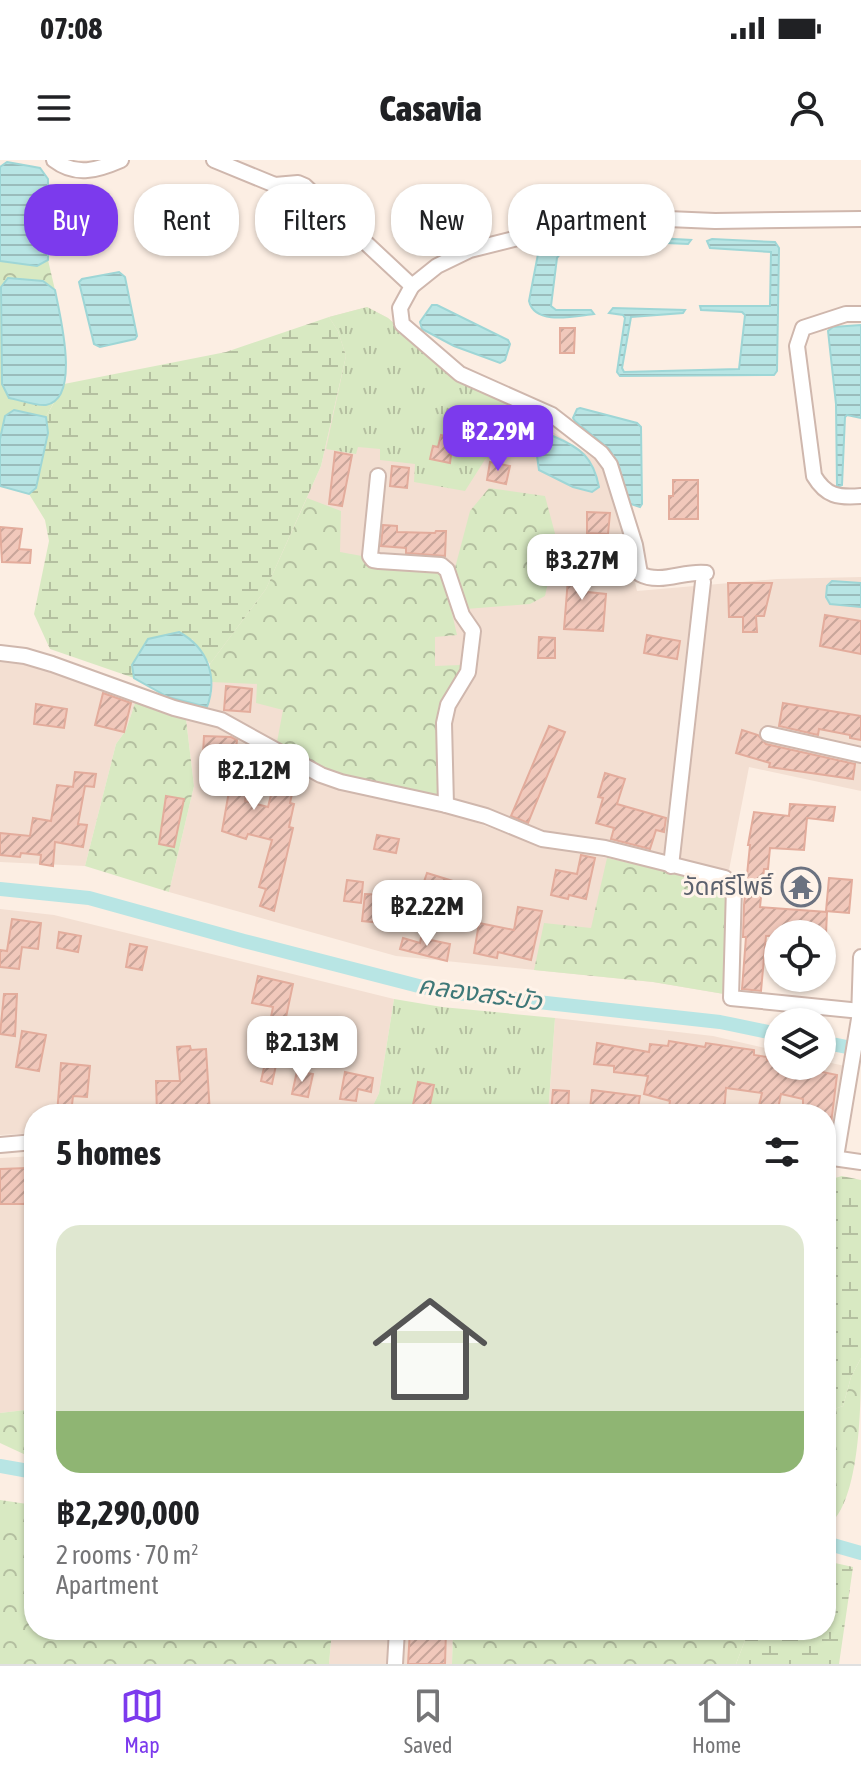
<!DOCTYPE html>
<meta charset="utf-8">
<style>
body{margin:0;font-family:"Asap Condensed","Noto Sans Thai",sans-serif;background:#f6f6f6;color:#202124;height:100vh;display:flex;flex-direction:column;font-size:30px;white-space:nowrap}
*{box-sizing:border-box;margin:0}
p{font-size:26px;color:#757577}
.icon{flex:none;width:44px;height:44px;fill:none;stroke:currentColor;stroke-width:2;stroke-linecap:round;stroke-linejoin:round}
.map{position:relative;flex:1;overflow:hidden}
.side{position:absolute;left:24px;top:944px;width:812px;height:536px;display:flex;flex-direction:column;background:#fff;border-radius:32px;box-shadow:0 2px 6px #0004}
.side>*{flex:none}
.hud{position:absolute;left:24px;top:24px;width:814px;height:72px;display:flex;gap:16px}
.controls{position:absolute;left:764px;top:760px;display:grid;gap:16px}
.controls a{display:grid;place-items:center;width:72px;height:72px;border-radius:50%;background:#fff;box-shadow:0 2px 6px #0004;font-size:40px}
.price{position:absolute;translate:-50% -68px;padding:0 18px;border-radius:16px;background:#fff;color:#222;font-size:26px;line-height:52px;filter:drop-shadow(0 2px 4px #0008)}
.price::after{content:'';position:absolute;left:50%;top:48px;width:24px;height:18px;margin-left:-12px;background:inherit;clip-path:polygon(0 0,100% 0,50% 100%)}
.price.active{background:#7c3aed;color:#fff}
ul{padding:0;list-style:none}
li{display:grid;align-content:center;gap:16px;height:424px;padding:0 32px}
li span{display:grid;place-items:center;height:248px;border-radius:24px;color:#555}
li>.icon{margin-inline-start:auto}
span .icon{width:144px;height:144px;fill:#fffc;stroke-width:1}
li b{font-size:34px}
h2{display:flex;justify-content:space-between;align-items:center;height:96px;padding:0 32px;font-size:34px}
.chip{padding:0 28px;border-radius:32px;background:#fff;box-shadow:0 2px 6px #0004;font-size:28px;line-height:72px}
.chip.active{background:#7c3aed;color:#fff}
.status{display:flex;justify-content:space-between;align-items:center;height:56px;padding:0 40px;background:#fff;direction:ltr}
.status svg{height:22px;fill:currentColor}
header{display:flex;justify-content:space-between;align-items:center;height:104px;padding:0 32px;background:#fff;font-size:36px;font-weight:800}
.dock{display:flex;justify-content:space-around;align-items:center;height:112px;border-top:2px solid #e0e0e0;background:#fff;font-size:22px;color:#757577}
.dock a{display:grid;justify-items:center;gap:4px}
.dock .active{color:#7c3aed}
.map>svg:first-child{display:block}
.residential{fill:#f3dfd2}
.grass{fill:url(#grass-tufts)}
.forest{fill:url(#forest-crowns)}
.wetland{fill:url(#wetland-marsh)}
.water{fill:url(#water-rules);stroke:#9ed6d6;stroke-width:2}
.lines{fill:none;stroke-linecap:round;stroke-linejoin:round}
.canal{stroke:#b8e5e4;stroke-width:14}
.building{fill:url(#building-hatch);stroke:#e3ac9c;stroke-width:2}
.minor-casing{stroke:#cfb7ad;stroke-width:18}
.minor{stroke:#fff;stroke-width:14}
.labels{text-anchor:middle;stroke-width:6;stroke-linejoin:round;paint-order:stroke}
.worship-label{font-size:24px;fill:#5b616d;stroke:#fff3e9;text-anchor:end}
.water-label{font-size:26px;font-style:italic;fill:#3e7878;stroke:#fff3e9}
</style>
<div class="status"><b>07:08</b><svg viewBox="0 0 49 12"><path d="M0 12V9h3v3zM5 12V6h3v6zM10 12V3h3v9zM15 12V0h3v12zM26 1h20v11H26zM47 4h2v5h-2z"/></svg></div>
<header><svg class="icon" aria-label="menu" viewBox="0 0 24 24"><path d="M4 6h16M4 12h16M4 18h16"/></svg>Casavia<svg class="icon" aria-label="person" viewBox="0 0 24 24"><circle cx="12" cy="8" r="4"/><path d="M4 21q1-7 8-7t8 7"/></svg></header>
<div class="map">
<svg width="861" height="1504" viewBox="0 0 861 1504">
<defs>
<pattern id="grass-tufts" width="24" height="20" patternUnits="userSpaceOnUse" patternTransform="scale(2)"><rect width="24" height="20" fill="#d8e9c2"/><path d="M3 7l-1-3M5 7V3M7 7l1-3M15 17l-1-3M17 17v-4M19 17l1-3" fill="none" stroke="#b4bfa0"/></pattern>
<pattern id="forest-crowns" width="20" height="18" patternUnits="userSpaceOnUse" patternTransform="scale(2)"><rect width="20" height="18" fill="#d8e9c2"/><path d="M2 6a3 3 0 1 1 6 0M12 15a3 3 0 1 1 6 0" fill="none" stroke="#b4bfa0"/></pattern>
<pattern id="wetland-marsh" width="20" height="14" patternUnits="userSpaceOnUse" patternTransform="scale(2)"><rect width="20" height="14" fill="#d8e9c2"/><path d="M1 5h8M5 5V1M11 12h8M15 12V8" fill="none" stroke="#b4bfa0"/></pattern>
<pattern id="water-rules" width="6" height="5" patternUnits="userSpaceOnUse" patternTransform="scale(2)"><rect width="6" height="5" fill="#b8e5e4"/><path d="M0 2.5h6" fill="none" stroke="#9abcbb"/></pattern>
<pattern id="building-hatch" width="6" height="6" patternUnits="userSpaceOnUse" patternTransform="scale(2)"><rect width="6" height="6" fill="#f1c8bb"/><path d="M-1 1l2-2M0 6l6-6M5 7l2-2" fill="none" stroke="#c8a59a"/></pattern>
</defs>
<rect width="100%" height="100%" fill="#fceee3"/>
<g class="residential">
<path d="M 367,147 L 388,158 L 461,223 L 544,255 L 548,259 L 551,271 L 600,302 L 620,354 L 637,431 L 777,419 L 861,417 L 861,631 L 749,607 L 729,710 L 540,672 L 342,618 L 233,557 L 207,547 L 212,532 L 210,504 L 266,429 L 321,306 L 346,196 L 338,171 L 329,157 Z"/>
<path d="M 0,500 L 10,500 L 55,513 L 136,540 L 126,570 L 116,584 L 85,706 L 0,702 Z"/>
<path d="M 186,559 L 219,567 L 320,622 L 346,631 L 445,651 L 534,684 L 607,698 L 722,724 L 724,834 L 653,822 L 396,796 L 169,732 L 194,626 Z"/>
<path d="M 0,749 L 54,755 L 394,839 L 379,933 L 369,954 L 34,954 L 34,973 L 0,975 Z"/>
<path d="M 555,858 L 713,876 L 778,891 L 778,906 L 822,906 L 822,901 L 845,906 L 834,984 L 826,985 L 826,954 L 548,954 Z"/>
<path d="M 34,996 L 33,1239 L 25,1250 L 0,1253 L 0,998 Z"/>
<path d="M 332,1470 L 453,1470 L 452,1504 L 329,1504 Z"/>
</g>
<g class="grass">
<path d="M 367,147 L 388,158 L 461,223 L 544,255 L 548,259 L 551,270 L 534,290 L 505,284 L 503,300 L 486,298 L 465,331 L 414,322 L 415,304 L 380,300 L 380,289 L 358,287 L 356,294 L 326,289 L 346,196 L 338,171 L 329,157 Z"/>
<path d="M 394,839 L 442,847 L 555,858 L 548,954 L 369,954 L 379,933 Z"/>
</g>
<g class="forest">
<path d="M 48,100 L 55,130 L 43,121 L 8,118 L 1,127 L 44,245 L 54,242 L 46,257 L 14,251 L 5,256 L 0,279 L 0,101 L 37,106 Z"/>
<path d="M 489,328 L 545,336 L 557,381 L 545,436 L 530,444 L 466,449 L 455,408 L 470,351 Z"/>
<path d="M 307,338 L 341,351 L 340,392 L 362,396 L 375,407 L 434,410 L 443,415 L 457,475 L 435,477 L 435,506 L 460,505 L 459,522 L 441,543 L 437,604 L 440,639 L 342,618 L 277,582 L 283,550 L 256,543 L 257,524 L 211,522 L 210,504 L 266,429 Z"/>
<path d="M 136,540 L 186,559 L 194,626 L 169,732 L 85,706 L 116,584 L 126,570 Z"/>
<path d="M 607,698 L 722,724 L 729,732 L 724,834 L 653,822 L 534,810 L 544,763 L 591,768 Z"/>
<path d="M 861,1198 C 861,1242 861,1345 826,1367 L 826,1252 L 843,1246 L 851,1217 Z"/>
<path d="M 34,1233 L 34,1296 L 28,1296 L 0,1283 L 0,1253 L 25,1250 Z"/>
<path d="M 0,1340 L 34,1345 L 34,1470 L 332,1470 L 329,1504 L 0,1504 Z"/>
<path d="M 453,1470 L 749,1470 L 736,1504 L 452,1504 Z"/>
</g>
<g class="wetland">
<path d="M 329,157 L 338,171 L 346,196 L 321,306 L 266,429 L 210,504 L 192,479 L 132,505 L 134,518 L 50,489 L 34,454 L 49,381 L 45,360 L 29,334 L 36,328 L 48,273 L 46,257 L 64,224 L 226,192 Z"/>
<path d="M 842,1016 L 861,1020 L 861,1198 L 851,1217 L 843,1246 L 826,1252 L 826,1031 L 828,1020 Z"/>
<path d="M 826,1401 L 853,1407 L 839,1504 L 736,1504 L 749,1470 L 826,1470 Z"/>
</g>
<g class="water">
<path d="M 7,2 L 40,8 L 48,19 L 48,100 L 37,106 L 0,101 L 0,7 Z"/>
<path d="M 69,53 L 105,58 L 106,84 L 102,88 L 69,89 L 66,86 L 66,56 Z"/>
<path d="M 619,76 L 691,80 L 688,84 L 621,81 L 561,93 L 557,98 L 551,146 L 556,150 L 591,150 L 594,154 C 575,156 535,166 529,141 L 538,94 L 543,88 Z"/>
<path d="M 712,79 L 775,82 L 779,88 L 777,211 L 774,215 L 620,216 L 617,212 L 625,158 L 623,155 L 609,153 L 613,148 L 685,150 L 683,153 L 631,157 L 622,208 L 624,212 L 739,209 L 745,155 L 742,152 L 701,150 L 700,146 L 770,146 L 771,92 L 710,88 L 707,81 Z"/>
<path d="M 119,112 L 125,117 L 137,176 L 135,179 L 100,187 L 94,184 L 79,122 L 82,119 Z"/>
<path d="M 8,118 L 43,121 L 55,130 C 59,152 82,239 46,245 C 35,246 20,240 9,238 L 2,224 L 1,127 Z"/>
<path d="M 432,145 L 437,145 L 508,180 L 510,184 L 505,200 L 500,203 L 454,186 L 422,169 L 420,162 Z"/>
<path d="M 861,165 L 861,258 L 847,255 L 845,257 L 842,325 L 837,327 L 836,244 L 828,171 L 833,167 Z"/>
<path d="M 580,248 L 637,263 L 641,267 L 642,344 L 640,347 L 628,343 L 618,303 L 609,289 L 575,261 L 573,258 L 577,249 Z"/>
<path d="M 14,250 L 46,257 L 48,273 L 36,328 L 29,334 L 0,326 L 0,279 L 5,256 Z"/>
<path d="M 553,276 C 581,288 593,297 599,327 L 592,332 L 573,327 L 539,310 L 537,296 Z"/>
<path d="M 590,377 L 605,378 L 621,388 L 627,414 L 619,424 L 602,425 C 587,410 574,396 590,377 Z"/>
<path d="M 832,421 L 861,423 L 861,447 L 830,444 L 826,437 L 827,426 Z"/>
<path d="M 179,472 C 208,488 218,517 207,547 L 168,537 L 134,518 L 132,505 L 148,479 Z"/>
</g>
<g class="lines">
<g class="canal">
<path d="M 0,729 L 89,738 L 244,781 L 438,831 L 720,862 L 778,874"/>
<path d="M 822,882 L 861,890"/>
<path d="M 0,1306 L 34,1312"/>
<path d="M 826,1383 L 861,1393"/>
</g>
</g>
<g class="building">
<path d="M 560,168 L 575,168 L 574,193 L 560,193 Z"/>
<path d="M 441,275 L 453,278 L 450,303 L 430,299 L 433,286 L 438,287 Z"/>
<path d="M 335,292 L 352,295 L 342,346 L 329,344 Z"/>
<path d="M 490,302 L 510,306 L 506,324 L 487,320 Z"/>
<path d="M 392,306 L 409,308 L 407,328 L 390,326 Z"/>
<path d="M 673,320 L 698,320 L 698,359 L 669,359 L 669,336 L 673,336 Z"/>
<path d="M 587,352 L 610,353 L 608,374 L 587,373 Z"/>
<path d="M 383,365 L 397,366 L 397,372 L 435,373 L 436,371 L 446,371 L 445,396 L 406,393 L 406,388 L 381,386 Z"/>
<path d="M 0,367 L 22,369 L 19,389 L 31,390 L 30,403 L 2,402 Z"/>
<path d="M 564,398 L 580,400 L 578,431 L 606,434 L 603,471 L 564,469 L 568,419 L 563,419 Z"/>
<path d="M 728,423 L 772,423 L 764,456 L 756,456 L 757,472 L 743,472 L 743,457 L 729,457 Z"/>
<path d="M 825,455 L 861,461 L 861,494 L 820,486 Z"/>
<path d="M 647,475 L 680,481 L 677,499 L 644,493 Z"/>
<path d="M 539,477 L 555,478 L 555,498 L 538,498 Z"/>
<path d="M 226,526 L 252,529 L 250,552 L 224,550 Z"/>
<path d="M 103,533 L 131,543 L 124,572 L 95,565 Z"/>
<path d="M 783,543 L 861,556 L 861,580 L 850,578 L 850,575 L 819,569 L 818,575 L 779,566 Z"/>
<path d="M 36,544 L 67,549 L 64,568 L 34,564 Z"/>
<path d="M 549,566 L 565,572 L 528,663 L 511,656 Z"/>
<path d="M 742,570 L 758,575 L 766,584 L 855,604 L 853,619 L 769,607 L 770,603 L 736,593 Z"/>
<path d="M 204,576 L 231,577 L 237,580 L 234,608 L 250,611 L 245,641 L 268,647 L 276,615 L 295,620 L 290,643 L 294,644 L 289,667 L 293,668 L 274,751 L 260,746 L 266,729 L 259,727 L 272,680 L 248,674 L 246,679 L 222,671 L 231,620 L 208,621 L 208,594 L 203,594 Z"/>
<path d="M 75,612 L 96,614 L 94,627 L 85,626 L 78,664 L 87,665 L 83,687 L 55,682 L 53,706 L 40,704 L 41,695 L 21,693 L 20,697 L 0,695 L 0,673 L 30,676 L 33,658 L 51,661 L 57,625 L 73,627 Z"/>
<path d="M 605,613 L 625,619 L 617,644 L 666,658 L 664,672 L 656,670 L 650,689 L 611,679 L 614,668 L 596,663 L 603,638 L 598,637 Z"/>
<path d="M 166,636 L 184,639 L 174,687 L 159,684 Z"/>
<path d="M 790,644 L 835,647 L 833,661 L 807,658 L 804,690 L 770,688 L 768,709 L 764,709 L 760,747 L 827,752 L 826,774 L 766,776 L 761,831 L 742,829 L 746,777 L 743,777 L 744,745 L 750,685 L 748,685 L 754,652 L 789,656 Z"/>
<path d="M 377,675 L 399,679 L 396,693 L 374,689 Z"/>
<path d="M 581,695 L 595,698 L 586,739 L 569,735 L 568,739 L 551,735 L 556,710 L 577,714 Z"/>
<path d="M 427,713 L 456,722 L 446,752 L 417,742 Z"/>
<path d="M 829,718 L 852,720 L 849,753 L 826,751 Z"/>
<path d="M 347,720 L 363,722 L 361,743 L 344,741 Z"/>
<path d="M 365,734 L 384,735 L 382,763 L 362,761 Z"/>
<path d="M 518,747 L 542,751 L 531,800 L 498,792 L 497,798 L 474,793 L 479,763 L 514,770 Z"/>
<path d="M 12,759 L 41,763 L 38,789 L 22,787 L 19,809 L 0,807 L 0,790 L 7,791 Z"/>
<path d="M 59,772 L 81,776 L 78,792 L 57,788 Z"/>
<path d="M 403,778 L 420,783 L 421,778 L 450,784 L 447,801 L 400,789 Z"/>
<path d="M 130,784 L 147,787 L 142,810 L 126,807 Z"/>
<path d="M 258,816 L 293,824 L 272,924 L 261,921 L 265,903 L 262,903 L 273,847 L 252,843 Z"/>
<path d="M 4,834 L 17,834 L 15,876 L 0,874 Z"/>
<path d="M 22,871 L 46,875 L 39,911 L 16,907 Z"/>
<path d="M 669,881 L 705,887 L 706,883 L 754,890 L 754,895 L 767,897 L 767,900 L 778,902 L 778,906 L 794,906 L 837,915 L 831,964 L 826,963 L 826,954 L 803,954 L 803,939 L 781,934 L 777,954 L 757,954 L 762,933 L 726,928 L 724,954 L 668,954 L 670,941 L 644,934 L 648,916 L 614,912 L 614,906 L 594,904 L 597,883 L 649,892 L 650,884 L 668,886 Z"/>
<path d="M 190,886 L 191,890 L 206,889 L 210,954 L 157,954 L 156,921 L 180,921 L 177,887 Z"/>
<path d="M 61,903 L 90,906 L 87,937 L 73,936 L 71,954 L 57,954 Z"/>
<path d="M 297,911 L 313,914 L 308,937 L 292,934 Z"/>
<path d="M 345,912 L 373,918 L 371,932 L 358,929 L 356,941 L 340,939 Z"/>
<path d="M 418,922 L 434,925 L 428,954 L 411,954 Z"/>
<path d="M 553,930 L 569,931 L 568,954 L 551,954 Z"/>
<path d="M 592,930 L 640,936 L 637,954 L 607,954 L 608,951 L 590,949 Z"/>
<path d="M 27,1008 L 27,1044 L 0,1044 L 0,1009 Z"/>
<path d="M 410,1470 L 446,1470 L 445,1504 L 408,1504 Z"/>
</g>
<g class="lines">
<defs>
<g id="minor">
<path d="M 54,0 C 76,17 98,10 121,0"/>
<path d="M 214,0 L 275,25 L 298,23 L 305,26 L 412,126 L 437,106 L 470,90 L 593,59 L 620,57 L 715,61 L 861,59"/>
<path d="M 412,126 L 400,148 L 402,164 L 460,214 L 552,255 L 601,293 L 610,305 L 635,385 L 640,414 C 661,425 684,410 706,413"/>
<path d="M 861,154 L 846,154 L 803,168 L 797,186 L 814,316 C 826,336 838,338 861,336"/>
<path d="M 378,316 L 370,396 L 373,400 L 379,401 L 441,405 L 447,410 L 462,455 L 473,471 L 468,512 L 448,545 L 444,563 L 446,645"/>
<path d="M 0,493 L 25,496 L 52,504 L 174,548 L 221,560 L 321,615 L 341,622 L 446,645 L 486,656 L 542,679 L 605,688 L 725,718 L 734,727 L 731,838 L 861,851"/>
<path d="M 768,574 L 861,595"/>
<path d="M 671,706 L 703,422"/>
<path d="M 0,985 L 34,982"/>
<path d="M 826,997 L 861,1002"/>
<path d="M 836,997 L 859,859 L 861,797"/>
<path d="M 395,1504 L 397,1470"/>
</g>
</defs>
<use href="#minor" class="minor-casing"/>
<use href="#minor" class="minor"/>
</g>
<defs>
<symbol id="temple-ring" viewBox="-11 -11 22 22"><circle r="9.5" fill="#fff3e9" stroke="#6b7280" stroke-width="1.5"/><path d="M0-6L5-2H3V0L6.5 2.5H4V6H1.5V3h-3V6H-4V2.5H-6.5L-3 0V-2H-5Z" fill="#6b7280"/></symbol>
</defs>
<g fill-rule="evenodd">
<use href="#temple-ring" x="779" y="705" width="44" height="44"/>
</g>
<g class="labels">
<g class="worship-label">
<text x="773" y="735">วัดศรีโพธิ์</text>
</g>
<g class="water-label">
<text transform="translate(480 833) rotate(8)" y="9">คลองสระบัว</text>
</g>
</g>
</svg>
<div class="controls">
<a><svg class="icon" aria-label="locate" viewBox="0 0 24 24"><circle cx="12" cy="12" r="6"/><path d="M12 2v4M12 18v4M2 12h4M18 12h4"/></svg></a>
<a><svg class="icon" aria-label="layers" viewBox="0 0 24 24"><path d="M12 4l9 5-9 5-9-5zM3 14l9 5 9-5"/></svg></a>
</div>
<b class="price active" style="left:498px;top:313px">฿2.29M</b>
<b class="price" style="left:582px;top:442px">฿3.27M</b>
<b class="price" style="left:254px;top:652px">฿2.12M</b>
<b class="price" style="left:427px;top:788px">฿2.22M</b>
<b class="price" style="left:302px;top:924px">฿2.13M</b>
<div class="hud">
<a class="chip active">Buy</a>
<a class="chip">Rent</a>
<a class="chip">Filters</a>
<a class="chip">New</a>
<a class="chip">Apartment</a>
</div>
<section class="side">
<h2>5 homes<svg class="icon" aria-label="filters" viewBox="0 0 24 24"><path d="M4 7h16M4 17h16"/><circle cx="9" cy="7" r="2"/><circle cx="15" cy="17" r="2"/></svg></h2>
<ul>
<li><span style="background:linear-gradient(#dfe7d0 75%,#8fb573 0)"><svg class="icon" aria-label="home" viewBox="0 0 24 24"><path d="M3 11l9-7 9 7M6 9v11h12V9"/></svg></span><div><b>฿2,290,000</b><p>2 rooms · 70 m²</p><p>Apartment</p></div></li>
</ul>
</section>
</div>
<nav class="dock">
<a class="active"><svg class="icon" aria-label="map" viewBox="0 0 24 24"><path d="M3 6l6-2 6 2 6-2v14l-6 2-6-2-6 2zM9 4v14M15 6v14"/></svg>Map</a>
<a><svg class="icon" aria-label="saved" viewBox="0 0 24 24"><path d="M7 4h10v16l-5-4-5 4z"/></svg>Saved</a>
<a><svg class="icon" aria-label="home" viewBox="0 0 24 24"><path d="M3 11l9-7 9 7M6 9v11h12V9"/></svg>Home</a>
</nav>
